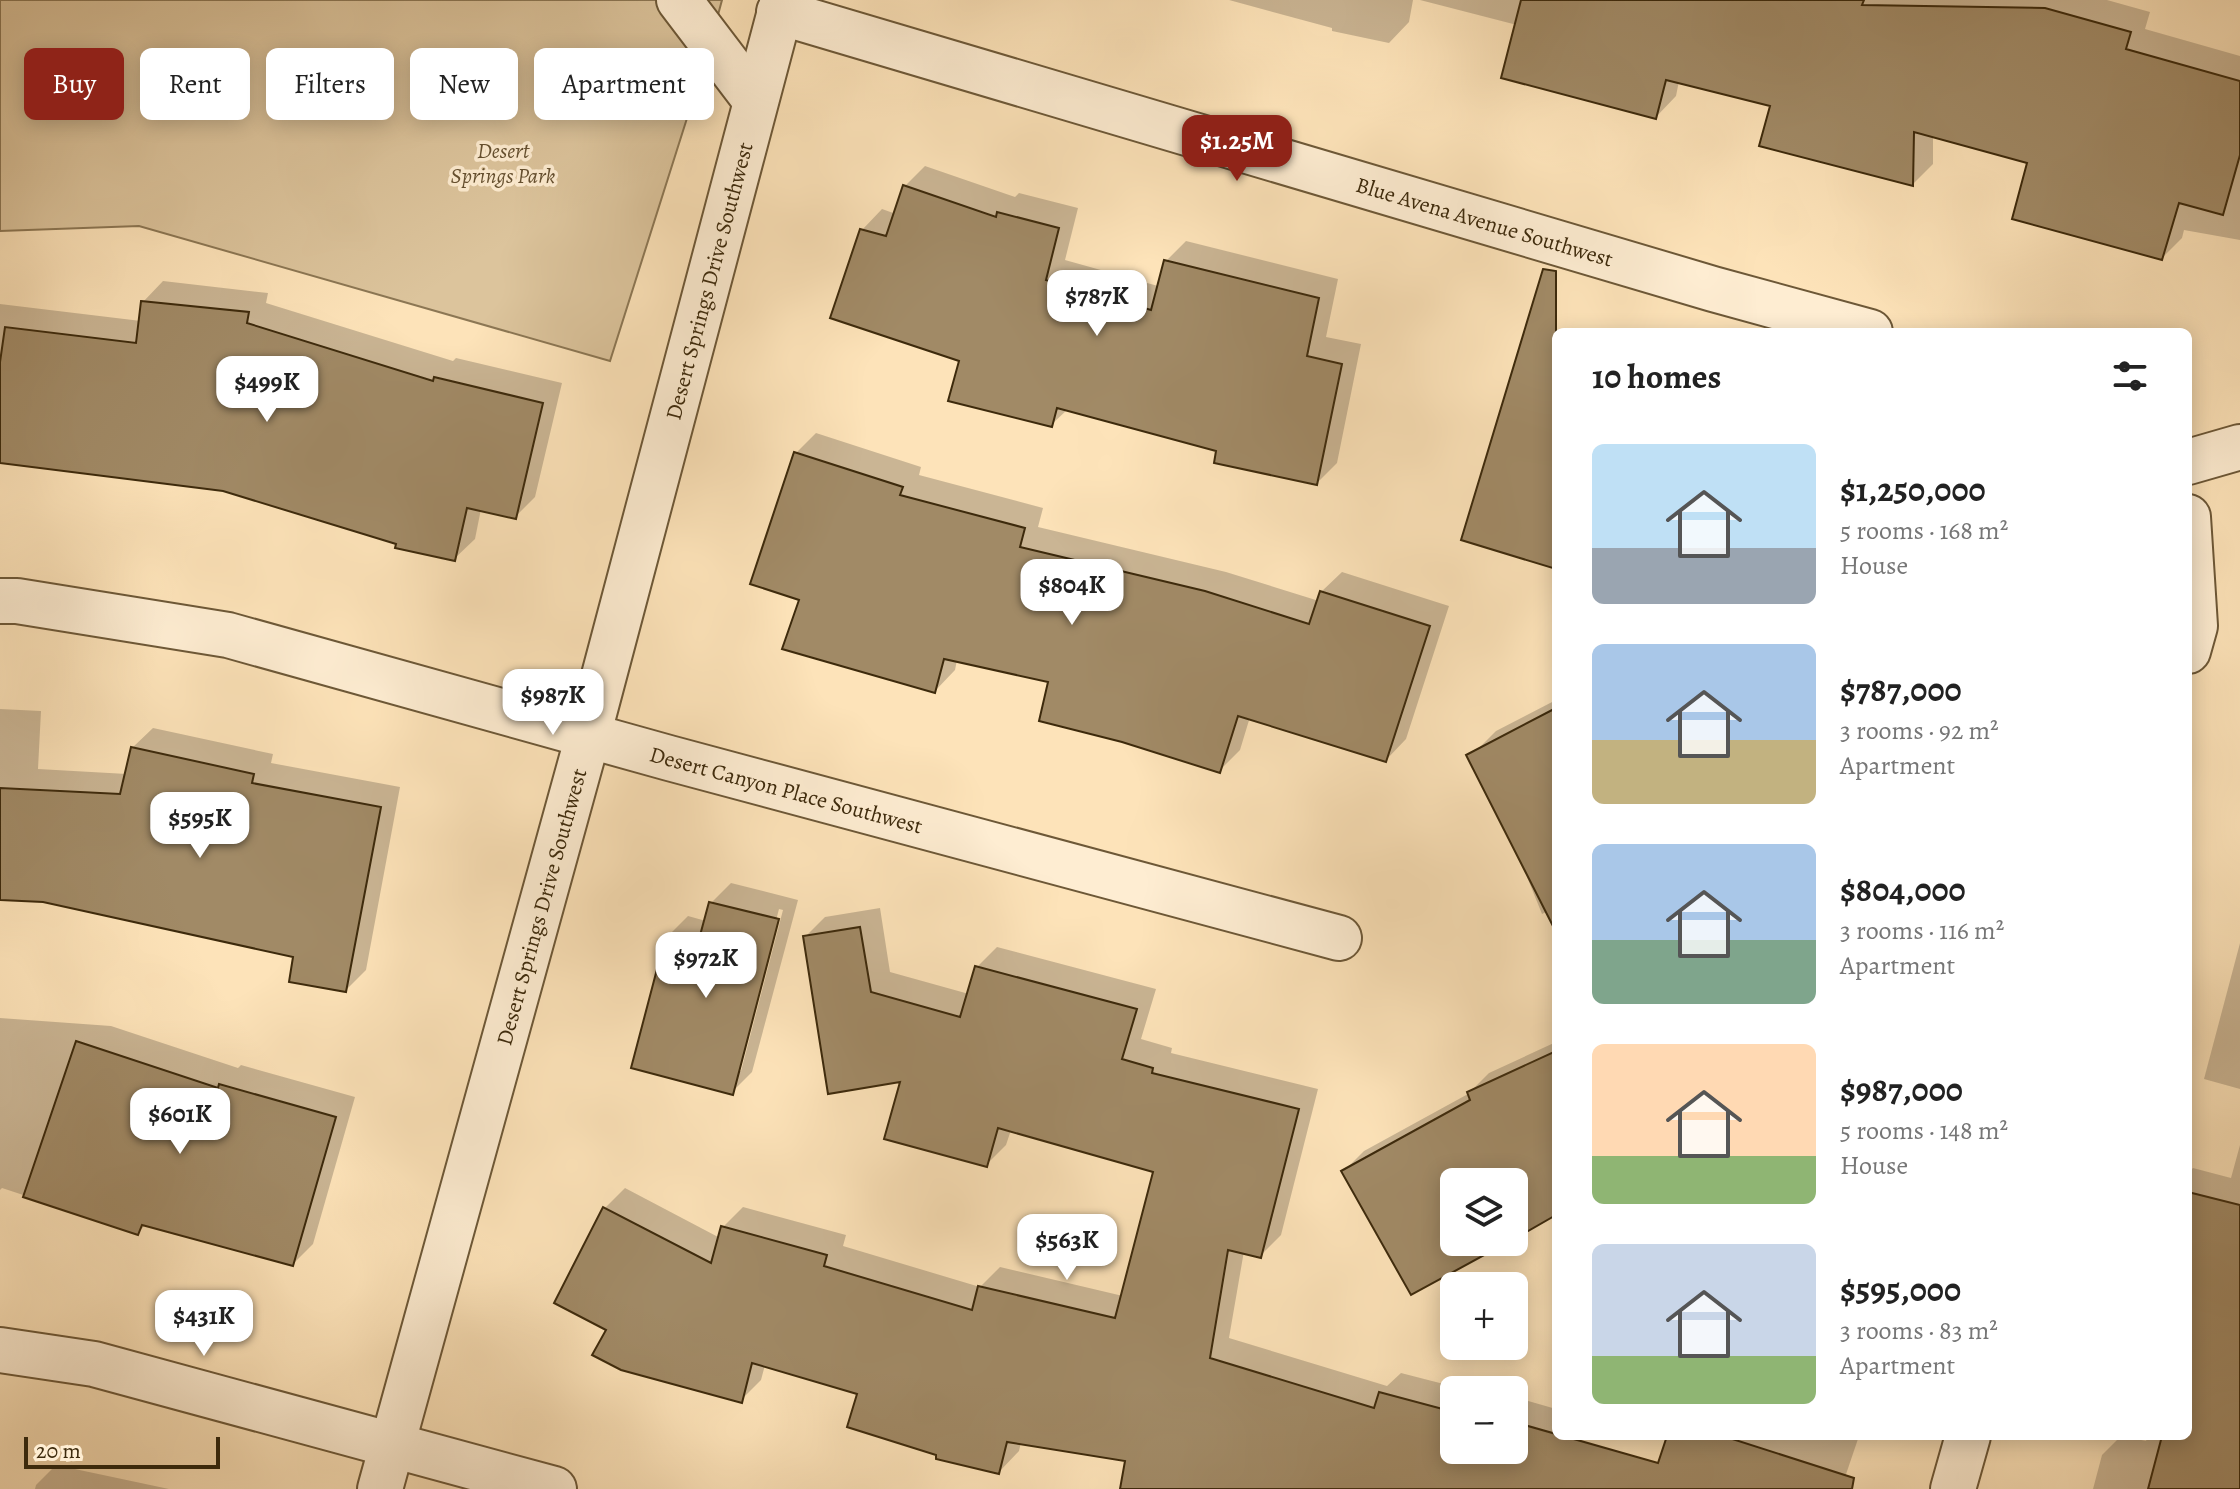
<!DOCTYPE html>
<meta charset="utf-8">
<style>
body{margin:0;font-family:Alegreya,serif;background:#f2f2f2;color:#222;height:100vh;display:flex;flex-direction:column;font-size:30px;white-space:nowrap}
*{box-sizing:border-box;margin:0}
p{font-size:26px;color:#767676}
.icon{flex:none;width:44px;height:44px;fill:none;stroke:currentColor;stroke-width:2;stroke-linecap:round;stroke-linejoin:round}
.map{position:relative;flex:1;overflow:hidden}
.side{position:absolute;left:1552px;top:328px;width:640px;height:1112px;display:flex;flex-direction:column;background:#fff;border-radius:12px;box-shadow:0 4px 20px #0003}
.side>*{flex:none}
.top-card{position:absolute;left:24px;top:48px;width:760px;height:72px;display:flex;gap:16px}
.controls{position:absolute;left:1440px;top:1168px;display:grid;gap:16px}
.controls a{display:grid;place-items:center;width:88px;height:88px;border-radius:12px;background:#fff;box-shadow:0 4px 20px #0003;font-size:40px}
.scale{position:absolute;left:24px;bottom:20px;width:196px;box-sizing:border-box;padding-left:8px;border:4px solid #3d2a0c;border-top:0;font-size:22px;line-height:28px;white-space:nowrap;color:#3d2a0c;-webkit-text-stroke:6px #feedd2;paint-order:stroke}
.price{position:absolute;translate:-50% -68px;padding:0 18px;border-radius:16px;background:#fff;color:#222;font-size:26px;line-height:52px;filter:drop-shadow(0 2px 4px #0008)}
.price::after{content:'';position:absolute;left:50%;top:48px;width:24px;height:18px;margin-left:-12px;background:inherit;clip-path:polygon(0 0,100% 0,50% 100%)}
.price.active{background:#8f2418;color:#fff}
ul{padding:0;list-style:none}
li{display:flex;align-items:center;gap:24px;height:200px;padding:0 40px}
li span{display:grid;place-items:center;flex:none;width:224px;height:160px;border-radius:12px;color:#555}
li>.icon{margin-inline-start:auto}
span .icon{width:96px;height:96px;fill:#fffc;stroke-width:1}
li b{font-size:34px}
h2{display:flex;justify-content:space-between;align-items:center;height:96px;padding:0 40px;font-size:34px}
.chip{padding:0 28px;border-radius:12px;background:#fff;box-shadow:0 4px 20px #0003;font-size:28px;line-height:72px}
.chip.active{background:#8f2418;color:#fff}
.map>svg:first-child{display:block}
.green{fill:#dcc49c;stroke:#8c7754;stroke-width:2}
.shadow{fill:#0003;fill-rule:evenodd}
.building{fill:#a18a66;stroke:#3d2a0c;stroke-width:2}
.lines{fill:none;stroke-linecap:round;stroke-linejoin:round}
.minor-casing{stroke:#6d5837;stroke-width:48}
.minor{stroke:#feedd2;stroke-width:44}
.labels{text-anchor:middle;stroke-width:7;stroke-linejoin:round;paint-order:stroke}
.park-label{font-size:22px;font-style:italic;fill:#655030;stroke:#feedd2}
.street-label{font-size:22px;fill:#3d2a0c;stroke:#feedd2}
</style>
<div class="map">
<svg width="2240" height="1489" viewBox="0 0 2240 1489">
<rect width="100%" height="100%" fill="#fde3b9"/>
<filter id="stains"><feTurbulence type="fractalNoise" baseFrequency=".0025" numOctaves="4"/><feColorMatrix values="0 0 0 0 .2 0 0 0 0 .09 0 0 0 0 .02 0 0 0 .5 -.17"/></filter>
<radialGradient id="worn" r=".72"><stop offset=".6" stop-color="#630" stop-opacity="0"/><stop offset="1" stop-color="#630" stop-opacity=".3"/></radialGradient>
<path class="green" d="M 0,0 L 722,0 L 708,52 L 610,361 L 139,226 L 0,231 Z"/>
<g class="shadow">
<path d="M 1229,0 L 1413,0 L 1409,22 L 1389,43 L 1332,31 L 1332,28 Z"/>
<path d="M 1420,0 L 2107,0 L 2150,12 L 2145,29 L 2240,56 L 2240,240 L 2184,230 L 2182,238 L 2162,258 L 2029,162 L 1933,135 L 1933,164 L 1913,184 L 1773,104 L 1679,81 L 1676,96 L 1656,117 L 1517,25 Z"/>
<path d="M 925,166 L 1015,197 L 1019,193 L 1078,208 L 1065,260 L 1158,286 L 1166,261 L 1186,241 L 1338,279 L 1326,337 L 1361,344 L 1337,463 L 1317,483 L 1219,449 L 1068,409 L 1051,425 L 961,360 L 862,230 L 882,209 L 896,214 L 905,186 Z"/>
<path d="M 163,281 L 268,293 L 266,303 L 453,361 L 456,358 L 562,383 L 535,497 L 515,517 L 481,509 L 475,539 L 454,559 L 223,489 L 0,461 L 0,304 L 141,321 L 143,302 Z"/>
<path d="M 816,433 L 921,467 L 919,475 L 1043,508 L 1038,527 L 1226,572 L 1319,601 L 1321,592 L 1342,572 L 1449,606 L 1406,739 L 1386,760 L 1250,717 L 1240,750 L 1220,770 L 1050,680 L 957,660 L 955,670 L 935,691 L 801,599 L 796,453 Z"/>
<path d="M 1556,700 L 1556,907 L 1542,914 L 1476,751 L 1496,731 Z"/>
<path d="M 0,709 L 41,711 L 38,769 L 127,774 L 132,748 L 153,728 L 273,754 L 271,763 L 400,787 L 366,970 L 346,990 L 295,955 L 44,900 L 0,898 Z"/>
<path d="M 731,883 L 798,900 L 752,1072 L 732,1092 L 668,936 L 688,916 L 706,921 L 711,903 ZM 779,909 L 783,910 L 741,1071 L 737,1071 Z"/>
<path d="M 880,908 L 890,972 L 969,994 L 977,967 L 997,947 L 1156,989 L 1141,1039 L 1172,1048 L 1171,1053 L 1318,1089 L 1281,1235 L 1260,1256 L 1244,1251 L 1229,1338 L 1387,1386 L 1401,1373 L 1467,1390 L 1454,1390 L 1454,1450 L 1514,1450 L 1514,1397 L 1556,1409 L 1556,1436 L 1580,1436 L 1564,1489 L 1122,1489 L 1128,1460 L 1021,1442 L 1019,1451 L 999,1472 L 939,1453 L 859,1393 L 765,1365 L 761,1380 L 741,1400 L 608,1329 L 605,1208 L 625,1188 L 720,1238 L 723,1227 L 743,1207 L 846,1235 L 843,1246 L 980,1287 L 1000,1267 L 1123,1296 L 1156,1170 L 1011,1130 L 1006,1145 L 986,1165 L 903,1080 L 805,937 L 825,917 Z"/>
<path d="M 2240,943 L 2240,1089 L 2204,1079 Z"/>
<path d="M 0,1018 L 111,1026 L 238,1068 L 241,1065 L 355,1097 L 313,1244 L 293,1264 L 146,1224 L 138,1233 L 2,1188 L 0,1190 Z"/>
<path d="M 1556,1042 L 1556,1200 L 1514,1236 L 1514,1182 L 1454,1182 L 1454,1242 L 1504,1242 L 1412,1293 L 1344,1171 L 1364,1151 L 1468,1094 L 1489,1073 Z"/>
<path d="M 2240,1145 L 2240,1489 L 2093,1489 L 2102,1455 L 2121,1436 L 2146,1441 L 2148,1436 L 2188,1436 L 2188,1173 L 2193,1168 L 2231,1178 Z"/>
<path d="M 1669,1436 L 1859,1436 L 1841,1489 L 1651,1489 Z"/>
<path d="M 56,1465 L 169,1489 L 35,1489 L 36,1485 Z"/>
</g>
<g class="building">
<path d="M 1521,0 L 1864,0 L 1862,5 L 2045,8 L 2131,32 L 2126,49 L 2240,81 L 2240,155 L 2223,215 L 2179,203 L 2162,260 L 2012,219 L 2027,163 L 1914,132 L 1913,186 L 1759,146 L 1770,106 L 1666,80 L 1656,119 L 1501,78 Z"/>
<path d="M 903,185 L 996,217 L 997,212 L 1059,228 L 1046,280 L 1151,310 L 1164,260 L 1319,298 L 1307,356 L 1342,364 L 1317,485 L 1214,463 L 1216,451 L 1057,408 L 1052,427 L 948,401 L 959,361 L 830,318 L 860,229 L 886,236 Z"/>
<path d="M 1543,269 L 1556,271 L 1556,569 L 1461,540 Z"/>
<path d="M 141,301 L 249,312 L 247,323 L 433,381 L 434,377 L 543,403 L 516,519 L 467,508 L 455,561 L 395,548 L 396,544 L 223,491 L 0,463 L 0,362 L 5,327 L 136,343 Z"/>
<path d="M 794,452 L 903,487 L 900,495 L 1025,528 L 1020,547 L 1205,591 L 1309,624 L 1320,591 L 1430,626 L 1386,762 L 1238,716 L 1220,773 L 1122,742 L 1039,721 L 1048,682 L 944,659 L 935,693 L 782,649 L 799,600 L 750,584 Z"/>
<path d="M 1556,708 L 1556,932 L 1466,755 Z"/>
<path d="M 131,747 L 254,774 L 252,783 L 381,807 L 346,992 L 289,982 L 293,957 L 43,902 L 0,900 L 0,788 L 120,794 Z"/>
<path d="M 709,902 L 779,919 L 733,1095 L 631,1068 L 666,935 L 698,943 Z"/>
<path d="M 860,927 L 871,992 L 960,1017 L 975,966 L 1137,1009 L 1122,1059 L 1153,1068 L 1152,1073 L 1299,1109 L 1261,1258 L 1228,1250 L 1210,1358 L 1374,1408 L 1379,1392 L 1454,1412 L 1454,1450 L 1514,1450 L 1514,1422 L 1658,1463 L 1667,1436 L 1723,1436 L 1854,1478 L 1852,1489 L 1120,1489 L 1125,1461 L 1007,1442 L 999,1474 L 936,1459 L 936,1455 L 847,1427 L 857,1394 L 752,1363 L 742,1403 L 621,1370 L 592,1355 L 606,1330 L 554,1303 L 603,1207 L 711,1263 L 721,1226 L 827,1255 L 824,1266 L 972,1310 L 978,1286 L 1115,1318 L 1153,1172 L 998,1128 L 987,1167 L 884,1139 L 900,1082 L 828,1094 L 803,936 Z"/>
<path d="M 76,1041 L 218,1088 L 219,1084 L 336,1117 L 293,1266 L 142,1225 L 138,1235 L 23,1197 Z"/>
<path d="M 1556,1051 L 1556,1215 L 1514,1239 L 1514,1182 L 1454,1182 L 1454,1242 L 1508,1242 L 1411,1295 L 1341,1171 L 1470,1100 L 1467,1092 Z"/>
<path d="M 2188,1192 L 2240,1205 L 2240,1489 L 2148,1489 L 2162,1436 L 2188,1436 Z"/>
</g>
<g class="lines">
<defs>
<g id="minor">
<path d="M 679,0 L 755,100"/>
<path id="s1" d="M 779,12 L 1713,289 L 1870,332"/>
<path d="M 2188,462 L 2240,447"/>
<path d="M 2188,517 L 2195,626 L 2188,651"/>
<path id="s2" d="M 0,601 L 17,601 L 228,635 L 669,758 L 1339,938"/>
<path d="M 0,1350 L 94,1364 L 554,1489"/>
<path id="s3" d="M 380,1489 L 588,736 L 783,0"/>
<path d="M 1953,1489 L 1968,1436"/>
</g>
</defs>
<use href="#minor" class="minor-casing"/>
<use href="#minor" class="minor"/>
</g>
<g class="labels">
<g class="park-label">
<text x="503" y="158">Desert<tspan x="503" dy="25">Springs Park</tspan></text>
</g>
<g class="street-label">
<text dy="8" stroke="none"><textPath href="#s1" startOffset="736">Blue Avena Avenue Southwest</textPath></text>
<text dy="8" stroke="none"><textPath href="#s3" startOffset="1252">Desert Springs Drive Southwest</textPath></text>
<text dy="8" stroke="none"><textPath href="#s2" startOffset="810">Desert Canyon Place Southwest</textPath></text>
<text dy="8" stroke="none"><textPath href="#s3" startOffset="604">Desert Springs Drive Southwest</textPath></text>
</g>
</g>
<rect width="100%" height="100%" filter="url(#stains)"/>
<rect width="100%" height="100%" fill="url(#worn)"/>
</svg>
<div class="controls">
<a><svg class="icon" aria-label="layers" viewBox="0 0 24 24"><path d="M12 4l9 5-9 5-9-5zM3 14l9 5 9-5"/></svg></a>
<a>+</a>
<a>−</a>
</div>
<div class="scale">20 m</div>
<b class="price active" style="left:1237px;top:183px">$1.25M</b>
<b class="price" style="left:1097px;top:338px">$787K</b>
<b class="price" style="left:267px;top:424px">$499K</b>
<b class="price" style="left:1072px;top:627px">$804K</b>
<b class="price" style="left:553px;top:737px">$987K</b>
<b class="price" style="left:200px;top:860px">$595K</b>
<b class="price" style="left:706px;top:1000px">$972K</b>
<b class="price" style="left:180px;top:1156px">$601K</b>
<b class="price" style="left:1067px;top:1282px">$563K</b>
<b class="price" style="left:204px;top:1358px">$431K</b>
<div class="top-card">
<a class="chip active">Buy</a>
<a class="chip">Rent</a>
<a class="chip">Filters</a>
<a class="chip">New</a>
<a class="chip">Apartment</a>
</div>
<section class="side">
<h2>10 homes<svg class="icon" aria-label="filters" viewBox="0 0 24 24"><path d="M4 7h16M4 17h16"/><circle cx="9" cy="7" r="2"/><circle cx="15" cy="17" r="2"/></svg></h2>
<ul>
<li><span style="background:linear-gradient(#bfe0f5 65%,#9aa5b1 0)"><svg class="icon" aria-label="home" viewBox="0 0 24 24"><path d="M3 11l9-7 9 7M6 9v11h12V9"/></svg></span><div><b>$1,250,000</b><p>5 rooms · 168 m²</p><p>House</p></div></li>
<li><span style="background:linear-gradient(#a9c7e8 60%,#c2b280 0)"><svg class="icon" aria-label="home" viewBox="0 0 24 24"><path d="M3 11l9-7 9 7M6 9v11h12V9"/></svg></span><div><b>$787,000</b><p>3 rooms · 92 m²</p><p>Apartment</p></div></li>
<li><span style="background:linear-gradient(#a9c7e8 60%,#7fa58c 0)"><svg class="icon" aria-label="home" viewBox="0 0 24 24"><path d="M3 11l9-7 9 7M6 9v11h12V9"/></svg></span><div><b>$804,000</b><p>3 rooms · 116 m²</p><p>Apartment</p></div></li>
<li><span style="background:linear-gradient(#ffd9b3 70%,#8fb573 0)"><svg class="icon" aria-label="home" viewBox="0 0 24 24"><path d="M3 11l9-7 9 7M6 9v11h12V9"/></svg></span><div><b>$987,000</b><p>5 rooms · 148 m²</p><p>House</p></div></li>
<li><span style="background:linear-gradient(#c9d6e8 70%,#8fb573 0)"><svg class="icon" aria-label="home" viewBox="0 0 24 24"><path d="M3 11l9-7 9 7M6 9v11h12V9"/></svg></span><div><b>$595,000</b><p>3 rooms · 83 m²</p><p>Apartment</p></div></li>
</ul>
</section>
</div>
